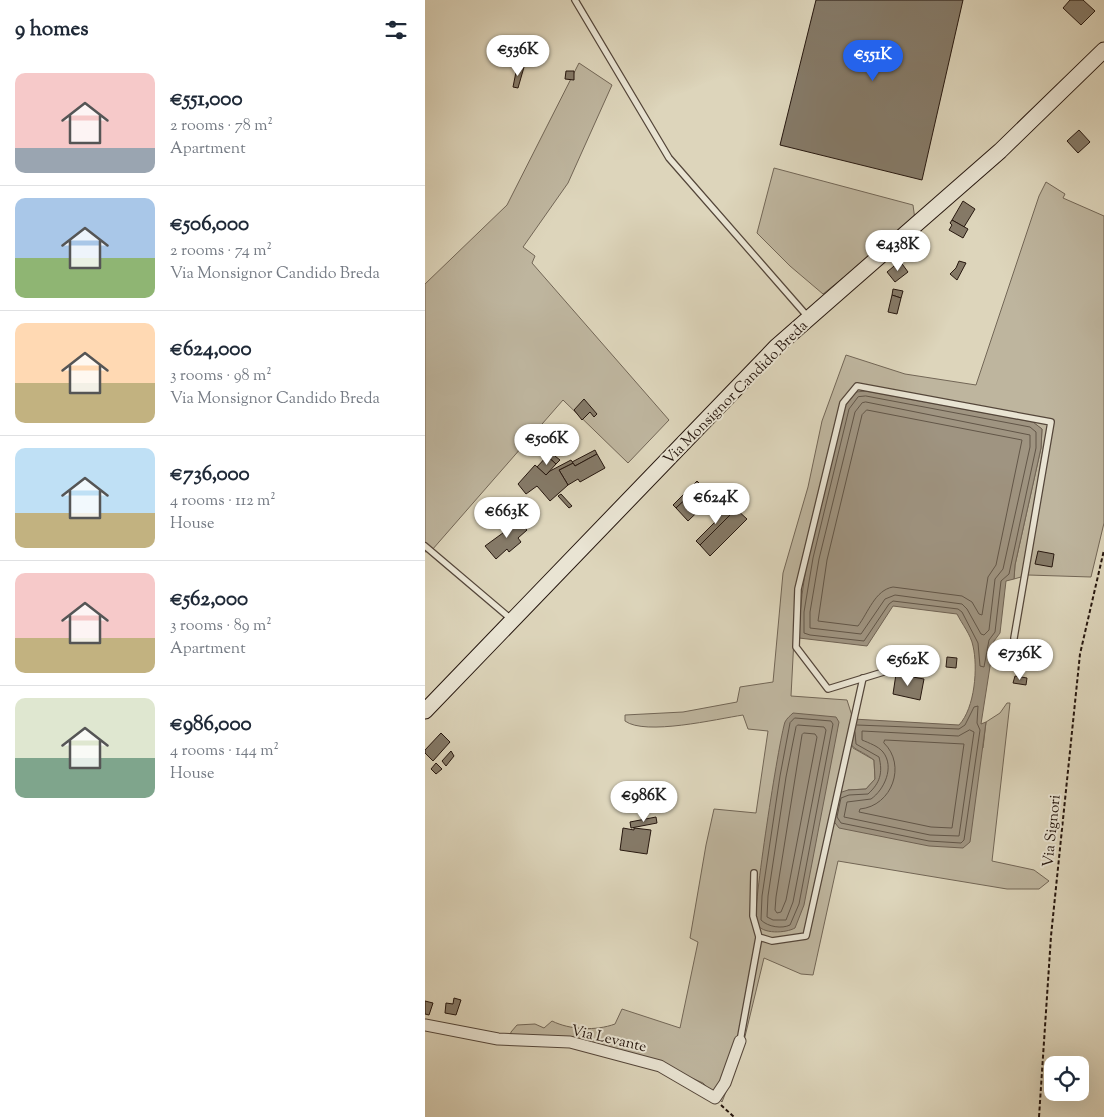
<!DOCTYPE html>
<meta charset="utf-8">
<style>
body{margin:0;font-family:"Sorts Mill Goudy",serif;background:#f6f6f7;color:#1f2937;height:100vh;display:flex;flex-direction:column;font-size:19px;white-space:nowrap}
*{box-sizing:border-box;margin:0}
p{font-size:16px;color:#747a83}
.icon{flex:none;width:28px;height:28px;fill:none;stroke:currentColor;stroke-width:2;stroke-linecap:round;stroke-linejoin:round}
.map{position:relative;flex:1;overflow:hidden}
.panel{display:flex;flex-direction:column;background:#fff;width:425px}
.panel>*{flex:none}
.tools{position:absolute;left:619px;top:1056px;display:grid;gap:10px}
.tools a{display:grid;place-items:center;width:45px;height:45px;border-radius:10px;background:#fff;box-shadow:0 5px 20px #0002;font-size:25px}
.price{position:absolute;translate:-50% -42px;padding:0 11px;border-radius:18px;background:#fff;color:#222;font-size:16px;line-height:32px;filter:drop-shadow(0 1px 2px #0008)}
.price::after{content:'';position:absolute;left:50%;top:30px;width:15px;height:11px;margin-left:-8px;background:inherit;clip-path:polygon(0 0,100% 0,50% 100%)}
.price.current{background:#2563eb;color:#fff}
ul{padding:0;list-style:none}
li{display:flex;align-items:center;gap:15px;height:125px;padding:0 15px}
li+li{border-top:1px solid #e0e1e3}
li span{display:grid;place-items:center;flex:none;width:140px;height:100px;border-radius:10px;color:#555}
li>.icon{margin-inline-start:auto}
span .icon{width:60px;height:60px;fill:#fffc;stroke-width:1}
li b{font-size:21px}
h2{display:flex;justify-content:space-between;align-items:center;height:60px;padding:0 15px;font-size:21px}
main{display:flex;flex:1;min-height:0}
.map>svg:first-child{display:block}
.green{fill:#beb59e;stroke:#726656}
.water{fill:#9f9481;stroke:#6f6253}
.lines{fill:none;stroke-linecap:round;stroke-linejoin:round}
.shore{stroke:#625648;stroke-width:1}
.building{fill:#857a68;stroke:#26170f}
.lane-casing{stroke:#54463a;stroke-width:8}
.street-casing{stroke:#54463a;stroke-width:13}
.secondary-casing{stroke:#26170f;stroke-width:17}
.path{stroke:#26170f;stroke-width:2;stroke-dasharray:4 2.5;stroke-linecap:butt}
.lane{stroke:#e9e4d3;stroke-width:5.5}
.street{stroke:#e9e4d3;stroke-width:11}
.secondary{stroke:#e9e4d3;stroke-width:15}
.labels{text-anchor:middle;stroke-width:4;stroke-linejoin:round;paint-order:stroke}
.street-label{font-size:15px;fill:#26170f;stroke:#e9e4d3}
</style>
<main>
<section class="panel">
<h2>9 homes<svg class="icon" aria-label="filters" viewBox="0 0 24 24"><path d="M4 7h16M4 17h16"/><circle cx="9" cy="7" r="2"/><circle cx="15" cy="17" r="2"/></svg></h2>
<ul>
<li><span style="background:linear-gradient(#f6c9c9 75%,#9aa5b1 0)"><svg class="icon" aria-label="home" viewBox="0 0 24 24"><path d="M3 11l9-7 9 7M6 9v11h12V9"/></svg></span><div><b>€551,000</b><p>2 rooms · 78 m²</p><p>Apartment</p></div></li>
<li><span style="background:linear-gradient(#a9c7e8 60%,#8fb573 0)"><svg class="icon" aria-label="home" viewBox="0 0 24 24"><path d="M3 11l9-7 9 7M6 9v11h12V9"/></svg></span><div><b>€506,000</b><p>2 rooms · 74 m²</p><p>Via Monsignor Candido Breda</p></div></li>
<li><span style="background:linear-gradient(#ffd9b3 60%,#c2b280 0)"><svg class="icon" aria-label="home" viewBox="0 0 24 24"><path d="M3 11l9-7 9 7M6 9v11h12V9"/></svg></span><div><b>€624,000</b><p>3 rooms · 98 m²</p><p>Via Monsignor Candido Breda</p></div></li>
<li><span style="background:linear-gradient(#bfe0f5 65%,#c2b280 0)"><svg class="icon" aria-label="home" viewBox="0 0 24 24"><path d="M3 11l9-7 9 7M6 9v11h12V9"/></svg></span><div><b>€736,000</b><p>4 rooms · 112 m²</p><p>House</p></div></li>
<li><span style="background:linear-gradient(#f6c9c9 65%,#c2b280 0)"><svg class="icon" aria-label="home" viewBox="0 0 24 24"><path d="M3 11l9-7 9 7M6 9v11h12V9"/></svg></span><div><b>€562,000</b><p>3 rooms · 89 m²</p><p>Apartment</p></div></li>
<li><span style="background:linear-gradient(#dfe7d0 60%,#7fa58c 0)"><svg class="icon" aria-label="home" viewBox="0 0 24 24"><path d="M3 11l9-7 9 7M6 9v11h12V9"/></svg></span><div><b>€986,000</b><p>4 rooms · 144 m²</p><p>House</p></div></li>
</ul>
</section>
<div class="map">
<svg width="679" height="1117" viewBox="0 0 679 1117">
<rect width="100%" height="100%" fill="#ddd5bb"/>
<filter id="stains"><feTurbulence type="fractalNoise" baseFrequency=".004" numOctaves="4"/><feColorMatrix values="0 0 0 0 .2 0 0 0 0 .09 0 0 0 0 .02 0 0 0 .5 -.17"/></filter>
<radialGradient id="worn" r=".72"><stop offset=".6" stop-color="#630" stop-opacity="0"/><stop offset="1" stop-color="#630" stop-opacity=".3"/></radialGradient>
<g class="green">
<path d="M 154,63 L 187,85 L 143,183 L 98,247 L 110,256 L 107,263 L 244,420 L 203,463 L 138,400 L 7,550 L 0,552 L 0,284 L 82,205 Z"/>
<path d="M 349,168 L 488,205 L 490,220 L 398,294 L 365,266 L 332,233 Z"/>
<path d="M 621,182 L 640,194 L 638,198 L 679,216 L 679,523 L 666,577 L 603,575 L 589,579 L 590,565 L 616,448 L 617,429 L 607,422 L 441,391 L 369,638 L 366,696 L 422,700 L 428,719 L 428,748 L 449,760 L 450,779 L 441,789 L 423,790 L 407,819 L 558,748 L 561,722 L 575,713 L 582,703 L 585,703 L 567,861 L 609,870 L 624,881 L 614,889 L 582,889 L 413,861 L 388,975 L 376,974 L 339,958 L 316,1053 L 297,1102 L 278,1083 L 217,1056 L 85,1038 L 86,1032 L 92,1025 L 110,1024 L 119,1028 L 127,1021 C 145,1030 171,1031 190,1024 L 197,1009 L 255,1028 L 273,942 L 265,938 L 281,845 L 289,809 L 331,813 L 343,731 L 323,729 L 318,715 C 292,719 220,736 200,721 L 200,715 L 258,712 L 312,702 L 315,687 L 348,682 L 358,573 L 383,487 L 397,421 L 421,355 L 480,374 L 551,385 L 614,196 Z"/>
</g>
<g class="water">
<path d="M 441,391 L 608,422 L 617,429 L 616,448 L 590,565 L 589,579 L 581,581 L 575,633 L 569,641 L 556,724 L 561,722 L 545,842 L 538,848 L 504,846 L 414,828 L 407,819 L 411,794 L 423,790 L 441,789 L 450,779 L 449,760 C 424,742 423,754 428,719 L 534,725 C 550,708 553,667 548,646 C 546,635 537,624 532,614 L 468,606 L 442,646 L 374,638 C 375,562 402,480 420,406 L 431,392 Z"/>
<path d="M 368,713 L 411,717 L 414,722 L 379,905 L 370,928 C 361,933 337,935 331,923 C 327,913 354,739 360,722 C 362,718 365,716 368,713 Z"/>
</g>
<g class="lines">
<g class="shore">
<path d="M 441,396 L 605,427 L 611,432 L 611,448 L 584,574 L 576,581 L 570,632 L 564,640 L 559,667 L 555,666 L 553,643 L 537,612 L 533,609 L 468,601 L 464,604 L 439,641 L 385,635 L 379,633 L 379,612 L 388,558 L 424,409 L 433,397 Z"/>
<path d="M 441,402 L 605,435 L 605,447 L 578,569 L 570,579 L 564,630 L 559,635 L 556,634 L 542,609 L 537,604 L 470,595 L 460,599 L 436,634 L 385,628 L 385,612 L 394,559 L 430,412 L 437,403 Z"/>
<path d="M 442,410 L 597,440 L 571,565 L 563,577 L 557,615 L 554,614 L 547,602 L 537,596 L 468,587 C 450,590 443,613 433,626 L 393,621 L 402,560 L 437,415 Z"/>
<path d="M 370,718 L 406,721 L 408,724 L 374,904 L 365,925 C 357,929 343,927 336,920 L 337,896 L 355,776 L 365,723 Z"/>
<path d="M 373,725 L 399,727 L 401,730 L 368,902 L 361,920 L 348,920 L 342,917 L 343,896 L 361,777 L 371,727 Z"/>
<path d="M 545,730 L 549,732 L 534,836 L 505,835 L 419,817 L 422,802 L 446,799 C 459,790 470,767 458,752 C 453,746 444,743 437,740 L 437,731 L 533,736 Z"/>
<path d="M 430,732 L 431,744 L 454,757 C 458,773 455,783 443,794 L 424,795 L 416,798 L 412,817 L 416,823 L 504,841 L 536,843 L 539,840 L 555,730 L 552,723 L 553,706 L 549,707 L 540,725 L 534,729 L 432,725"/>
<path d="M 379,733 L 390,734 L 392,737 L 361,900 L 356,912 L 352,913 L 350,910 L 351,897 L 377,735 Z"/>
<path d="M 460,740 L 539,744 L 527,828 L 506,827 L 434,812 L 435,809 C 467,806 482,765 459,743 Z"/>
</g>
</g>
<g class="building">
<path d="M 391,0 L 538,0 L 497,180 L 355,145 Z"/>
<path d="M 645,0 L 658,0 L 670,11 L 656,25 L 638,8 Z"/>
<path d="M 92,67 L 99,67 L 93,88 L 88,87 Z"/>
<path d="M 141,71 L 149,71 L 149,80 L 140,79 Z"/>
<path d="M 654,130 L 665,142 L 653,153 L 642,141 Z"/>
<path d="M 538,201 L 550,209 L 539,227 L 527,220 Z"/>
<path d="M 527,220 L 543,229 L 538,238 L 524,230 L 527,225 L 525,223 Z"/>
<path d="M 475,261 L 483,272 L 470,282 L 462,272 Z"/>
<path d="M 534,261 L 541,263 L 532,280 L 525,274 L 531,268 Z"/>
<path d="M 468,289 L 478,291 L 476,298 L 467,295 Z"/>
<path d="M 467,295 L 476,298 L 472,314 L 463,312 Z"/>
<path d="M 159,399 L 172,414 L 169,417 L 165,412 L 157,420 L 149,410 Z"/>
<path d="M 170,450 L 172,454 L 150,466 L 147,462 Z"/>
<path d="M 125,452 L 135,460 L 131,464 L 122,456 Z"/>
<path d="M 172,454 L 180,468 L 155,482 L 153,479 L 143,485 L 134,470 L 148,463 L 150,466 Z"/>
<path d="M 122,456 L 131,464 L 121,475 L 112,467 Z"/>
<path d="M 146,460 L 148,463 L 134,470 L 143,485 L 125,501 L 112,486 L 101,494 L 93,484 L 110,465 L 121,475 L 125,471 Z"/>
<path d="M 272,481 L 276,485 L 251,508 L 248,505 Z"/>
<path d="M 276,485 L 288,497 L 263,521 L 251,508 Z"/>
<path d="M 136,494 L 147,506 L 144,508 L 133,496 Z"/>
<path d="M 307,505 L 311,509 L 275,545 L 271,541 Z"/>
<path d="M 311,509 L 322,519 L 285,556 L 275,545 Z"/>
<path d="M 91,517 L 102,530 L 93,538 L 96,542 L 84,552 L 82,549 L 71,559 L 60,546 L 82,530 L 79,527 Z"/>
<path d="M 613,551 L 629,554 L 627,567 L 610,564 Z"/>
<path d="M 522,657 L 532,658 L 531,668 L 521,667 Z"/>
<path d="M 471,674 L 499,679 L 495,700 L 468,694 Z"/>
<path d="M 590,676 L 602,678 L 601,685 L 588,683 Z"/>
<path d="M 16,733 L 25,742 L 8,761 L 0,753 L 0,750 Z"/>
<path d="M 26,751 L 29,756 L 21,766 L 17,761 Z"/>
<path d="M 11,763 L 17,769 L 11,774 L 6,769 Z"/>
<path d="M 231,817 L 232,823 L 206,828 L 205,822 Z"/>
<path d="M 198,828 L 209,830 L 209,828 L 226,830 L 222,854 L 195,850 Z"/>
<path d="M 29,998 L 36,1000 L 31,1015 L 20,1013 L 21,1003 L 28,1004 Z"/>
<path d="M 0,1001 L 8,1003 L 4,1015 L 0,1014 Z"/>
</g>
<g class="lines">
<defs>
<g id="lane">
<path d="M 150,0 L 244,158 L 383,317"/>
<path d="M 0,546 L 86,619"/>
<path d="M 478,666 L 403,689 L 371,647 L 373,589 L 418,403 L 432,386 L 626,422 L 589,638"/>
<path d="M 329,873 L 328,916 L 334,937 L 347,941 L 381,936 L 438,678"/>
<path d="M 315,1041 L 334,937"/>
</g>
<path id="street" d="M 0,1025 L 73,1039 L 145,1042 L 235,1066 L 290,1098 L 300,1083 L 315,1041"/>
<path id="secondary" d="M 0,711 L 351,347 L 575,151 L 679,50"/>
</defs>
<use href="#lane" class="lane-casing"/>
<use href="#street" class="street-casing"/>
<use href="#secondary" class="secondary-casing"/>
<g class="path">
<path d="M 296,1105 L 309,1117"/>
<path d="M 614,1117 L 626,936 L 655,654 L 679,550"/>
</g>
<use href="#lane" class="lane"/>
<use href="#street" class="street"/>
<use href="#secondary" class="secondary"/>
</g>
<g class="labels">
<g class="street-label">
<text transform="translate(310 392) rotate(-45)" y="5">Via Monsignor Candido Breda</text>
<text transform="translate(626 831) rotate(-84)" y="5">Via Signori</text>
<text transform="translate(184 1038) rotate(13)" y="5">Via Levante</text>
</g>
</g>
<rect width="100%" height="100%" filter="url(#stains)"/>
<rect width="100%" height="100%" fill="url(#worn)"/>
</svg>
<div class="tools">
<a><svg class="icon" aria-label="locate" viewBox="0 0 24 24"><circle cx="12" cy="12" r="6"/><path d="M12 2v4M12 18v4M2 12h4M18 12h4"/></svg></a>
</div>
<b class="price" style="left:93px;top:77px">€536K</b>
<b class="price current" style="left:448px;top:82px">€551K</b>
<b class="price" style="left:473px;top:272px">€438K</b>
<b class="price" style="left:122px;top:466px">€506K</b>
<b class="price" style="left:291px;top:525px">€624K</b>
<b class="price" style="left:82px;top:539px">€663K</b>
<b class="price" style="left:595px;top:681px">€736K</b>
<b class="price" style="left:483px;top:687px">€562K</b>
<b class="price" style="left:219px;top:823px">€986K</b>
</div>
</main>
